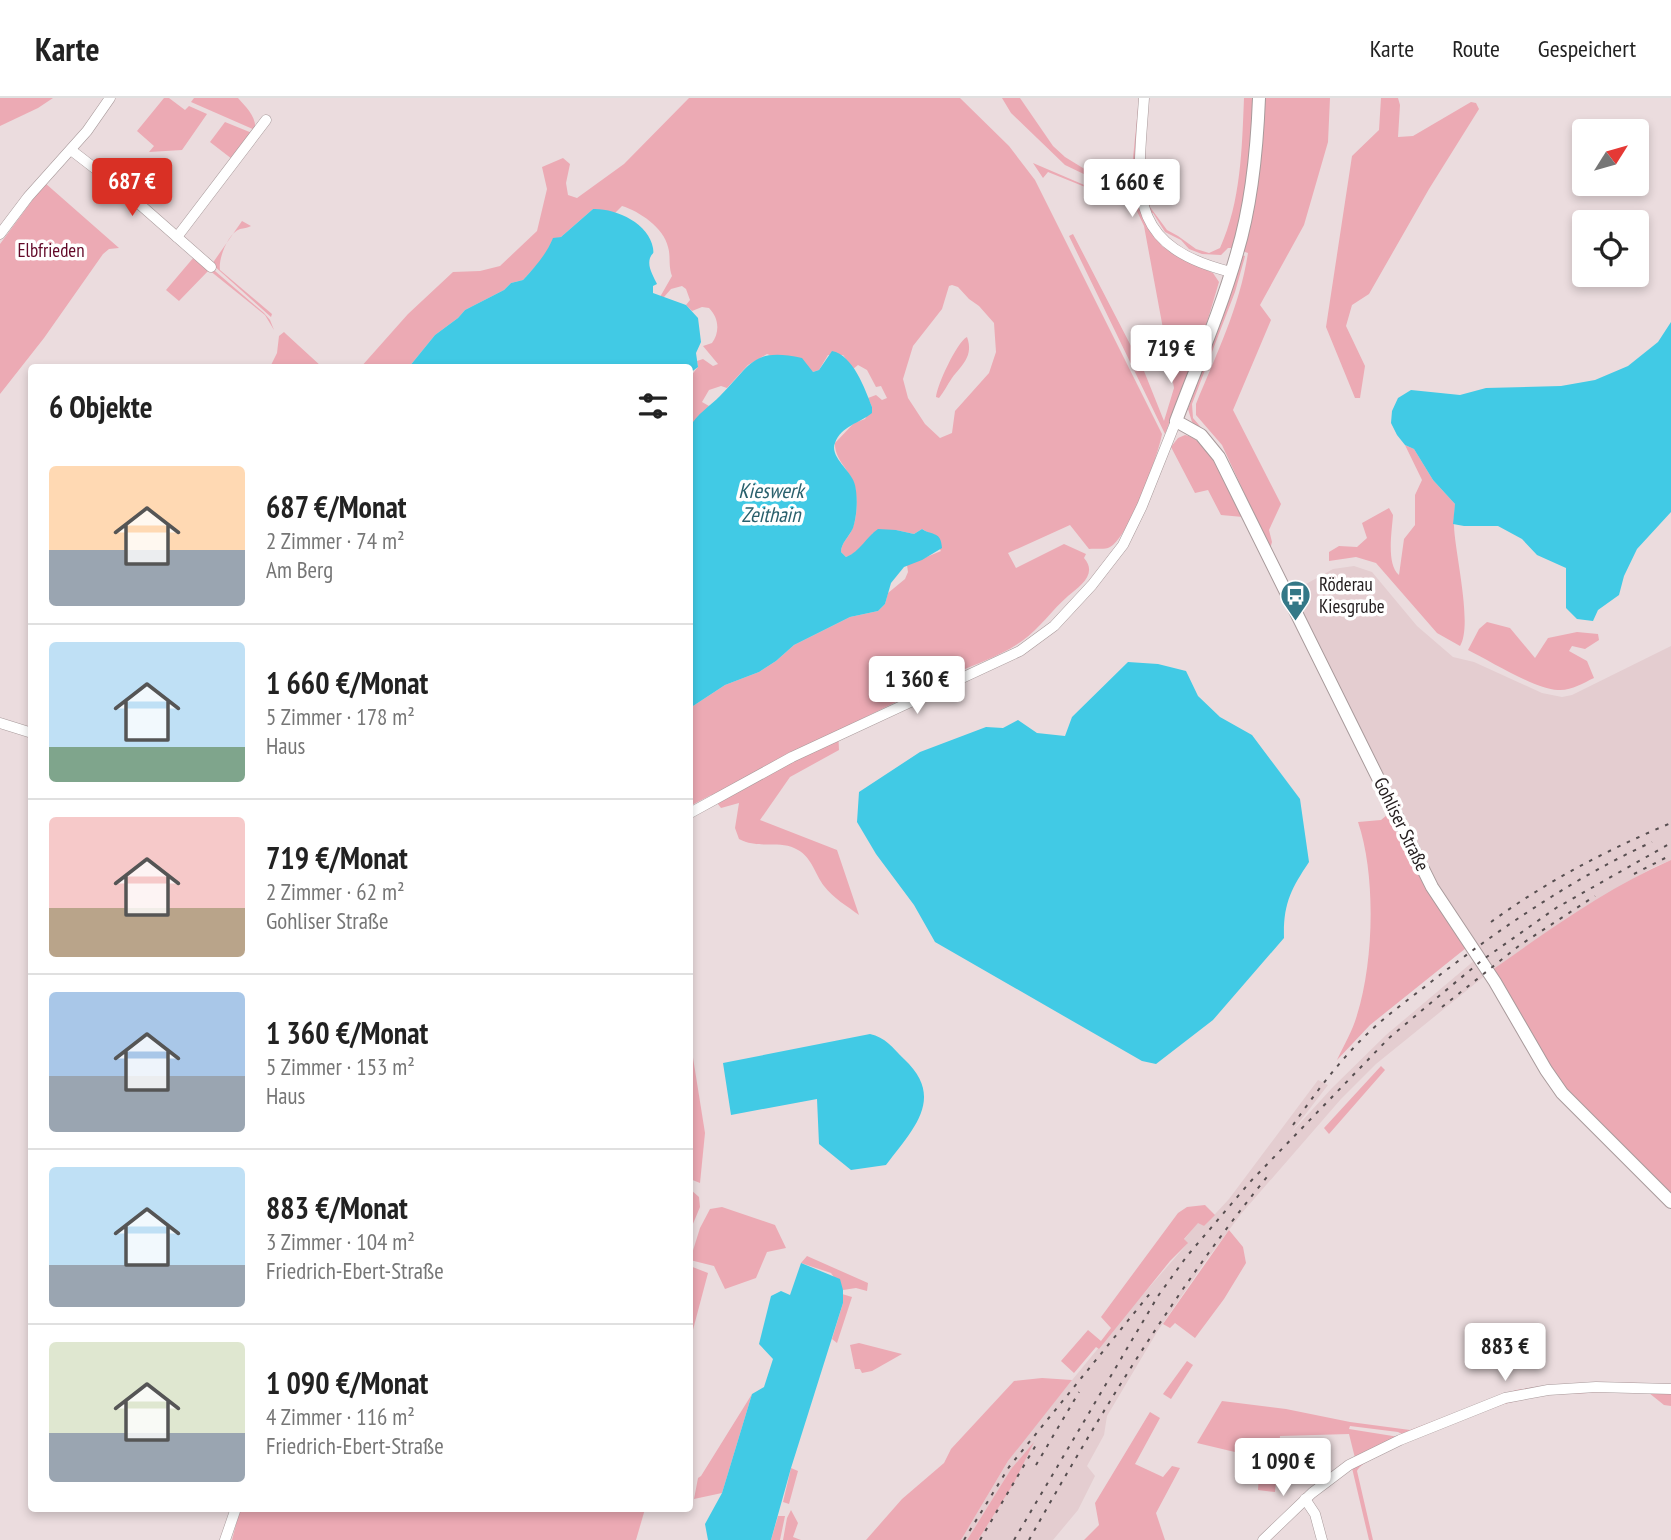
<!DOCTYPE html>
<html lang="de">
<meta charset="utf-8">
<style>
body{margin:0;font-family:"PT Sans Narrow",sans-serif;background:#f2f2f2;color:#222;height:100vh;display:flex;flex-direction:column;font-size:26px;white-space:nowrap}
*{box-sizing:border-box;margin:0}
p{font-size:23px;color:#767676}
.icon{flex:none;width:38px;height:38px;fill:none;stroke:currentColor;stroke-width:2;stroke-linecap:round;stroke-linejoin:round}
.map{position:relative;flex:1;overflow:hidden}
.sheet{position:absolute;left:28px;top:266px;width:665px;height:1148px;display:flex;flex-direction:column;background:#fff;border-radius:7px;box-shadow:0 4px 10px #0003}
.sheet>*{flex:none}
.needle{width:46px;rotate:53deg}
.fabs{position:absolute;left:1572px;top:21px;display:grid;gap:14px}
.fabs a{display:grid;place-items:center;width:77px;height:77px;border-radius:7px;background:#fff;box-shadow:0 4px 10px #0003;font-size:35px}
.price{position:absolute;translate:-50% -60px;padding:0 16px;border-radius:7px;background:#fff;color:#222;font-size:23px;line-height:46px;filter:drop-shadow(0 2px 4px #0008)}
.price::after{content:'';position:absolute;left:50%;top:42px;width:21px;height:16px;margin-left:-10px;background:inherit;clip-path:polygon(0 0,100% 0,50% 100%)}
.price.on{background:#d93025;color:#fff}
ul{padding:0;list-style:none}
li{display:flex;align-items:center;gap:21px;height:175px;padding:0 21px}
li+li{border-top:2px solid #e0e0e0}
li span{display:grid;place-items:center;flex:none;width:196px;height:140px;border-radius:7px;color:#555}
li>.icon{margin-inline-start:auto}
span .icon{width:84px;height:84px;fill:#fffc;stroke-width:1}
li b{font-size:30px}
h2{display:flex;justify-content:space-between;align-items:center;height:84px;padding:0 21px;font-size:30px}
header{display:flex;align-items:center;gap:42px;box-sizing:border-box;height:98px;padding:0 35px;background:#fff;border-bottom:2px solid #e0e0e0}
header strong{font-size:33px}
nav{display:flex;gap:38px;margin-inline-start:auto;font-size:24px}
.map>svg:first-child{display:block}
.built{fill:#e4cdd0}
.green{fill:#ecaab4;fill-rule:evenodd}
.water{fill:#41cae5}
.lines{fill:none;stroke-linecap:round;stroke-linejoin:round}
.minor-casing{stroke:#a89a9b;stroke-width:11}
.major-casing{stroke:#a89a9b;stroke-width:14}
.minor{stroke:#fff;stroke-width:10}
.major{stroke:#fff;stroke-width:12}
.rail{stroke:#574e50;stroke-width:2;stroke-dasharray:3.5 7;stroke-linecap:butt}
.labels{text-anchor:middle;stroke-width:7;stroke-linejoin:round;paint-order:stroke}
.park-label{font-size:19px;fill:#620928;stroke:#fff}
.poi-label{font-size:19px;fill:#262021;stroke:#fff;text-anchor:start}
.street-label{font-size:19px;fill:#262021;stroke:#fff}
.water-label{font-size:21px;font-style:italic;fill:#29606c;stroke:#fff}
</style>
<header>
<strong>Karte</strong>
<nav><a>Karte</a><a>Route</a><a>Gespeichert</a></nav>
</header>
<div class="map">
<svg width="1671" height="1442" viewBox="0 0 1671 1442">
<rect width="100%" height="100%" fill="#ebdcde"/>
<path class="built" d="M 1354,468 L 1372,474 L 1417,528 L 1453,559 L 1474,564 L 1542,595 L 1562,599 L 1572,597 L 1671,548 L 1671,762 L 1652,770 L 1591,806 L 1492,872 L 1376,966 L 1341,1001 L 1241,1116 L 1205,1164 L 1157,1234 L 1107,1318 L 1104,1337 L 1087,1368 L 1095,1378 L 1078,1412 L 1053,1442 L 978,1442 L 1014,1385 L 1032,1347 L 1011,1371 L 967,1442 L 961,1442 L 1008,1363 L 1027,1337 L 1132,1209 L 1187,1146 L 1184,1142 L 1198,1124 L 1204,1128 L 1229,1101 L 1318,982 L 1328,987 L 1291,1035 L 1332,990 L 1386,937 L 1482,856 L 1429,775 L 1385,679 L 1300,512 L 1299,497 L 1306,486 L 1333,471 Z"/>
<g class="green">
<path d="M 0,0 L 53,0 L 38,10 L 0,28 Z"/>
<path d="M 164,0 L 169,0 L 185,12 L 189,8 L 207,16 L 182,52 L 149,54 L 154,48 L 137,33 Z"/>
<path d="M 194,0 L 238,0 C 246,9 257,19 255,32 L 191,4 Z"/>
<path d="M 689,0 L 960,0 L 1009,48 L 1035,82 L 1162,336 C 1158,358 1129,439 1110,449 C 1105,452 1096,450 1089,451 L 1070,427 L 1008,455 L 1016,470 L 1064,446 L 1086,456 L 1084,460 C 1098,476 1080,488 1068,498 C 1052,512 1040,530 1022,543 C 1001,558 977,565 954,576 C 915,594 876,614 838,633 L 839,652 L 790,679 L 760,722 L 837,752 L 859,817 C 847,808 833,800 824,788 C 815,776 812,760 798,752 C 780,741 760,752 739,741 L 735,730 L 739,705 L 721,710 L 711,697 L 690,708 L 690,610 L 725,587 L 759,574 L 776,563 L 794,547 L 850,519 L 878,513 L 885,506 L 888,495 L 905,481 L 908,474 L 907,467 L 941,453 L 929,435 L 922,431 L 914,436 L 896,432 L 873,435 C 868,445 857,455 846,459 L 841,454 C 841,444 850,439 853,429 C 857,419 857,406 856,395 C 855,375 834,364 835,345 L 854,325 L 865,321 L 872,309 L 868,300 L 876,297 L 882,302 L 887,300 L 881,288 L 876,289 L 867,272 L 858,267 L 853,271 L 843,257 L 828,257 L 819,272 L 813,274 L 767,256 L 748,267 L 727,290 L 721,288 L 709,292 L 702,304 L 709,308 L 690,329 L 690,279 L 698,269 L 697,263 L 703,261 L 713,268 L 718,266 L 703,248 L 712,245 C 720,234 719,220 709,210 L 702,209 L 692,213 L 686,207 L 690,202 L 686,191 L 682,188 L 671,191 L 664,199 L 660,199 L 672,178 C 668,167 671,159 668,149 C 664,130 639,113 622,108 L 615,115 L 593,111 L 561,139 L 553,141 L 545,158 L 523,182 L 511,185 L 504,192 L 465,212 L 458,220 L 435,237 L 409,269 L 360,270 L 408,216 L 453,174 L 480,173 L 500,168 L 537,133 L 547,91 L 542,69 L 563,60 L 570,66 L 566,85 L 568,97 L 577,100 L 624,66 ZM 952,187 L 958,189 L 969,201 L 979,208 L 994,225 L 996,254 L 989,275 L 955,313 L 952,335 L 940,340 L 925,326 L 908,300 L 903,281 L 913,248 L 942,211 L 949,188 Z"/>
<path d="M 1002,0 L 1020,0 L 1053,48 L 1065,59 L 1091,75 L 1118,87 L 1124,87 L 1131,80 L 1139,0 L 1141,0 L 1133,91 L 1126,94 L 1115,91 L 1065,67 L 1011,15 Z"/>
<path d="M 1148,0 L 1144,83 L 1150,109 L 1167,132 L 1178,138 L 1196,151 L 1209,155 L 1220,150 C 1241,104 1242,50 1244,0 L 1255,0 L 1245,101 L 1232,150 L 1228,150 L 1221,157 L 1202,156 L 1189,151 L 1181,142 L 1165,134 L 1153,115 L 1150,116 L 1142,83 Z"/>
<path d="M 1262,0 L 1330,0 L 1328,44 L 1304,127 L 1260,207 L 1271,222 L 1233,312 L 1281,406 L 1269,432 L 1272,444 L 1270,451 L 1222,347 L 1196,317 L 1196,306 C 1216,257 1240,208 1248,155 L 1242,153 Z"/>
<path d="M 1381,0 L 1398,0 L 1400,7 L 1398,39 L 1413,38 L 1471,4 L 1476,5 L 1479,11 L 1429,91 L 1369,196 L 1352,207 L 1346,228 L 1365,268 L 1360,300 L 1355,300 L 1326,229 L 1352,58 L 1379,32 Z"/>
<path d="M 225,24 L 252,35 L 232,61 L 210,44 Z"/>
<path d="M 1033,65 L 1096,92 L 1136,102 L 1150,132 L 1162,148 L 1178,159 L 1213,175 L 1219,184 L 1205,231 L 1165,336 L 1069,138 L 1073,136 L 1144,273 L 1164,323 L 1174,290 L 1144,128 L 1135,109 L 1129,103 L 1105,97 L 1048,74 L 1043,80 Z"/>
<path d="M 45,85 L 119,150 L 109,151 L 103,156 L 44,240 L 0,296 L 0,146 Z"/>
<path d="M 242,123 L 251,128 C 247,130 244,130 240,131 C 228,135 218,161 220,172 L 272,216 L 271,219 L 212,166 Z"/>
<path d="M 1242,157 L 1245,158 L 1244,162 L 1235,194 L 1192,306 L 1193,320 L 1216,347 L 1192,324 L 1188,311 Z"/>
<path d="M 194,159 L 215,173 L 264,215 L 270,222 L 274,232 L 265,217 L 209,172 L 179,203 L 166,192 Z"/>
<path d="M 284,234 L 286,236 L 322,269 L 270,269 L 277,255 L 279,238 Z"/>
<path d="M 967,239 C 974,258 962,267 952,280 C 947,287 944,294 939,300 L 936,299 C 937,287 957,244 967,239 Z"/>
<path d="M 1185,337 C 1212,342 1231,396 1243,419 L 1221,417 L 1208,392 L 1195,395 L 1171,349 L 1178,340 Z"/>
<path d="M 1405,347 L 1414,351 L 1433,382 L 1455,406 C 1455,414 1453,421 1454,428 C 1455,456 1473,527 1460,548 L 1437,535 L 1376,465 L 1356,459 L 1329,463 L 1329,454 L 1339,448 L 1357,449 L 1367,440 L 1362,425 L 1389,410 L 1393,417 C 1392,433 1386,466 1399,477 L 1404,441 L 1415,427 L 1415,397 L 1422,382 Z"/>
<path d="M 1487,524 L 1510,530 L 1535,560 L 1548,540 L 1577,534 L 1598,536 L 1599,542 L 1585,551 L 1572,548 L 1569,553 L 1587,563 L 1594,580 C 1583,585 1571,593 1558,592 C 1535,591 1490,563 1468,552 L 1479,531 Z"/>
<path d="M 1387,717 L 1419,776 L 1466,850 L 1370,927 L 1337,962 C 1344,947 1353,932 1357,917 C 1374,863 1376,777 1358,724 L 1381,722 Z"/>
<path d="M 1671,762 L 1671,1099 L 1565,991 L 1492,872 C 1549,832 1607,790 1671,762 Z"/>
<path d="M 690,941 L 705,1035 L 700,1085 L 690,1081 Z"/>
<path d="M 1381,968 L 1385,972 L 1329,1036 L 1324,1030 Z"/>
<path d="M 690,1091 L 699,1099 L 700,1109 L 690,1133 Z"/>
<path d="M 1205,1107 L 1215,1117 L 1204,1128 L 1198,1125 L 1184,1141 L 1188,1145 L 1170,1163 L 1099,1251 L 1096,1249 L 1074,1275 L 1061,1263 L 1088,1232 L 1101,1243 L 1111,1230 L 1101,1219 L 1178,1115 L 1187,1109 Z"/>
<path d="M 722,1109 L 775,1127 L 786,1150 L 767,1154 L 756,1180 L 725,1191 L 714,1168 L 690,1162 L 700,1130 L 710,1111 Z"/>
<path d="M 1229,1132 L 1243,1149 L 1246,1165 L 1224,1201 L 1195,1240 L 1175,1225 L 1170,1230 L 1163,1226 Z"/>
<path d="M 807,1158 L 868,1185 L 867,1193 L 856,1190 L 843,1192 L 831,1175 L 801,1165 Z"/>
<path d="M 690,1168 L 708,1175 L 690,1243 Z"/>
<path d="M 842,1196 L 852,1199 L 837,1245 L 832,1241 L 843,1205 Z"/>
<path d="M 859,1245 L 902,1256 L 872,1273 L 862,1275 L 860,1271 L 855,1271 L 850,1247 Z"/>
<path d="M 1187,1263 L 1193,1267 L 1171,1301 L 1163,1296 Z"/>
<path d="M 1042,1280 L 1072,1282 L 1008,1363 L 961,1442 L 866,1442 L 902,1401 L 944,1365 L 951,1351 L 1014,1283 Z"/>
<path d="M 1604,1284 L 1671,1286 L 1671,1288 L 1537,1290 L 1404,1337 L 1398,1334 L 1350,1328 L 1349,1331 L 1399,1339 L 1355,1360 L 1349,1336 L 1280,1338 L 1275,1394 L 1258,1392 L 1260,1360 L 1197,1345 L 1222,1303 L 1286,1311 L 1350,1324 L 1410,1332 L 1516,1292 L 1541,1288 Z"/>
<path d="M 1623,1291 L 1671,1293 L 1671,1308 L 1664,1307 L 1649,1295 L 1611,1294 L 1543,1297 L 1504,1306 C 1479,1316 1366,1354 1357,1373 L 1373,1442 L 1369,1442 L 1352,1370 L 1400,1344 L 1510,1301 L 1534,1295 Z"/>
<path d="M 752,1296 L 722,1395 L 694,1401 L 698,1380 L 701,1378 Z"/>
<path d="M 1150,1314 L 1160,1320 L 1135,1366 L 1163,1379 L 1172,1368 L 1180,1370 L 1156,1415 L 1165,1442 L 1084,1442 L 1099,1427 L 1095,1405 Z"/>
<path d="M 1034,1344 L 1014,1385 L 978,1442 L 967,1442 L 1011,1371 Z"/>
<path d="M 791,1370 L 798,1373 L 789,1406 L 783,1404 Z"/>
<path d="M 240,1411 L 645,1411 L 636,1442 L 232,1442 Z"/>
<path d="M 791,1412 L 798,1425 L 793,1439 L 801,1442 L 783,1442 L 787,1420 Z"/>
<path d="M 778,1418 L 785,1418 L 780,1442 L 771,1442 Z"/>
</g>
<g class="water">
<path d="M 593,111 C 615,110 649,125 653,150 C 654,158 653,153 650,160 C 647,169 654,179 657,186 L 653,188 L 653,195 L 686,207 L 698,220 L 701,244 L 696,255 L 698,269 L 690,275 L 690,270 L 409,269 L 435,237 L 458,220 L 465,212 L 504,192 L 511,185 L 523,182 C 535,169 546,157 553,140 L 561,139 Z"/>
<path d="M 1671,224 L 1671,414 L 1637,451 L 1624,478 L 1619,497 L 1598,512 L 1593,523 L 1577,521 L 1566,510 L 1566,470 L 1537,457 L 1522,441 L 1498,428 L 1464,428 L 1453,426 L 1455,406 L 1433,382 L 1414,351 L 1405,347 L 1397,337 L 1391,325 L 1392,313 L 1398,300 L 1411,292 L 1460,297 L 1486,290 L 1561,288 L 1595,282 L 1628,268 L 1658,244 Z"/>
<path d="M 832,253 C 853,257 865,291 872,309 L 872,315 C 860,325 841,328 835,345 C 829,359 853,374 855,387 C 858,400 857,418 853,430 C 849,439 841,445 841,454 L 846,459 C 861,453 866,439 878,431 L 896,432 L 914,436 L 922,431 C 933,438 941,433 942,450 L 922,462 L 904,469 L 891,485 L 885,506 L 878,513 L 850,519 L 794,547 L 776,563 L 759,574 L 725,587 L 690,610 L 690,329 C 697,316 710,308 720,298 C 751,267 752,249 802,260 L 813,274 L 819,272 Z"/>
<path d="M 1128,564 L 1158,566 L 1186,573 L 1198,598 L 1220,619 L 1252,637 L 1300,701 L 1309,764 C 1291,791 1283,806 1284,840 L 1213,922 L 1156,966 L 1142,963 L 935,844 L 914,807 L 876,756 L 857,724 L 859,694 L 920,654 L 986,629 L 1003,630 L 1018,622 L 1037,635 L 1065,638 L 1072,619 Z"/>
<path d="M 870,936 C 885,939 893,950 904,961 C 946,1000 913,1031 886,1067 L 851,1072 L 819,1046 L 817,1001 L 731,1017 L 723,965 Z"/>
<path d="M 801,1165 L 840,1181 L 843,1192 L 843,1205 L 791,1370 L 771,1442 L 708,1442 L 705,1426 L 722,1395 L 752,1296 L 764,1289 L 773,1261 L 759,1246 L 771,1198 L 781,1193 L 790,1197 Z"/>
</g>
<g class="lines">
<defs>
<g id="minor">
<path d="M 1144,0 C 1138,91 1123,147 1231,174"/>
<path d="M 71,52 L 128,96 L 211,169"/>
<path d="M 0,136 L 28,99 L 87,33 L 110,0"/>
<path d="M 177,139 L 266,22"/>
<path d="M 0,625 L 32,635"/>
<path d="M 690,715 L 792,659 L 1020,553 L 1054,528 L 1092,487 L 1123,447 L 1142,408 L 1176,323"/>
<path d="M 1305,1401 L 1315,1416 L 1322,1442"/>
<path d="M 225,1442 L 236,1410"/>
<path d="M 1263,1442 L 1312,1395 L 1349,1367 L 1400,1342 L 1505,1300 L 1548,1292 L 1596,1289 L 1671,1291"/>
</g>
<path id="major" d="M 1259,0 C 1257,52 1252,105 1237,155 C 1221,212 1197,267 1176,323 L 1201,337 L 1219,359 L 1432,789 L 1495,884 L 1546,972 L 1562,995 L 1671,1104"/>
</defs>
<use href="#minor" class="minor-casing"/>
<use href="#major" class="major-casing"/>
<use href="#minor" class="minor"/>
<use href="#major" class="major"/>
<g class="rail">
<path d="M 1634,776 L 1671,757"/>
<path d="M 1491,824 C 1547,783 1607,752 1671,725"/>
<path d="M 1442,909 L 1520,847 L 1595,798"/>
<path d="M 1293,1027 C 1314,997 1337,966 1363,940 C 1387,916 1415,897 1441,876 C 1508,825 1576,779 1652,744"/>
<path d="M 1036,1367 L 1079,1294"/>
<path d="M 964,1442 L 1009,1369 L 1152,1193"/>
<path d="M 980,1442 L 1036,1347"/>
<path d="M 1014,1442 L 1158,1198 L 1187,1158 L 1250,1084 L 1389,940 L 1481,863 L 1556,810 L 1671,745"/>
<path d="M 1029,1442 C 1100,1315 1175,1192 1267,1079"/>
</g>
</g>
<defs>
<symbol id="bus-pin" viewBox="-11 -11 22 30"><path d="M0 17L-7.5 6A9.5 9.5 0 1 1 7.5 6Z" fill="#347887" stroke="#fff"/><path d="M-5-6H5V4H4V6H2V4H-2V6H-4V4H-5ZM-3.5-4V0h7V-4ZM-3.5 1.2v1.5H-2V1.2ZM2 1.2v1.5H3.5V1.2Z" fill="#fff"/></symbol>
</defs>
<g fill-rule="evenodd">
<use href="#bus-pin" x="1278" y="480" width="35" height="47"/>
</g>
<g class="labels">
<g class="park-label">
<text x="51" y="159">Elbfrieden</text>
</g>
<g class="poi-label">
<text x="1319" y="493">Röderau<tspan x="1319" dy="22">Kiesgrube</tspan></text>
</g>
<g class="street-label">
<text transform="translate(1402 726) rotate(64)" y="7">Gohliser Straße</text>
</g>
<g class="water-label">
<text x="771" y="400">Kieswerk<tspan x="771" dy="24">Zeithain</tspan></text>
</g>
</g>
</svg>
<div class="fabs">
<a><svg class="needle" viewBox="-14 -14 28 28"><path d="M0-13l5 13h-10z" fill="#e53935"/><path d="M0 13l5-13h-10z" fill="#767676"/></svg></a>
<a><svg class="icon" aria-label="locate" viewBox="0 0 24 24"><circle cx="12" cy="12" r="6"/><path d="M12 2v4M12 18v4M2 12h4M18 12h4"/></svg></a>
</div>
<b class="price on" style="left:132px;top:120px">687 €</b>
<b class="price" style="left:1132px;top:121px">1 660 €</b>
<b class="price" style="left:1171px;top:287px">719 €</b>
<b class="price" style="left:917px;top:618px">1 360 €</b>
<b class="price" style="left:1505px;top:1285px">883 €</b>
<b class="price" style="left:1283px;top:1400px">1 090 €</b>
<section class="sheet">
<h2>6 Objekte<svg class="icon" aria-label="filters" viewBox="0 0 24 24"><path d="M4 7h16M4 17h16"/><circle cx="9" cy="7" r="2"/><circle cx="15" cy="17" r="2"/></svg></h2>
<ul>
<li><span style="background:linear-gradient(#ffd9b3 60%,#9aa5b1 0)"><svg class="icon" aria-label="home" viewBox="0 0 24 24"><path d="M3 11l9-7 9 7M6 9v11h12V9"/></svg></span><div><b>687 €/Monat</b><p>2 Zimmer · 74 m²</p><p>Am Berg</p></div></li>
<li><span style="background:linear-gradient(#bfe0f5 75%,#7fa58c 0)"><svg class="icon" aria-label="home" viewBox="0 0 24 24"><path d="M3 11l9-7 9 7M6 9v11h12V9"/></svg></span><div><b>1 660 €/Monat</b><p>5 Zimmer · 178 m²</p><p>Haus</p></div></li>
<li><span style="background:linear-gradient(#f6c9c9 65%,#b9a48a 0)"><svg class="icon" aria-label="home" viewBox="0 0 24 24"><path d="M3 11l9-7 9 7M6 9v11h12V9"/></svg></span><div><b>719 €/Monat</b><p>2 Zimmer · 62 m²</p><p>Gohliser Straße</p></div></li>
<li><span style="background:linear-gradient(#a9c7e8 60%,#9aa5b1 0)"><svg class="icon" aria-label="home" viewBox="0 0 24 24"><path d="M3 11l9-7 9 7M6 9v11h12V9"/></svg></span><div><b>1 360 €/Monat</b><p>5 Zimmer · 153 m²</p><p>Haus</p></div></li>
<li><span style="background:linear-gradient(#bfe0f5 70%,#9aa5b1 0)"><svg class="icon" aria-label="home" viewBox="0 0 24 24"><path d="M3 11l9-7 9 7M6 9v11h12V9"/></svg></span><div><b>883 €/Monat</b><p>3 Zimmer · 104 m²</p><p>Friedrich-Ebert-Straße</p></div></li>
<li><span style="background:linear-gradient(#dfe7d0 65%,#9aa5b1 0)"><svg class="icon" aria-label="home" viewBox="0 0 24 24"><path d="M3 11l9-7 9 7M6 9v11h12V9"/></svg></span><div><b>1 090 €/Monat</b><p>4 Zimmer · 116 m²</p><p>Friedrich-Ebert-Straße</p></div></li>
</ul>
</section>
</div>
